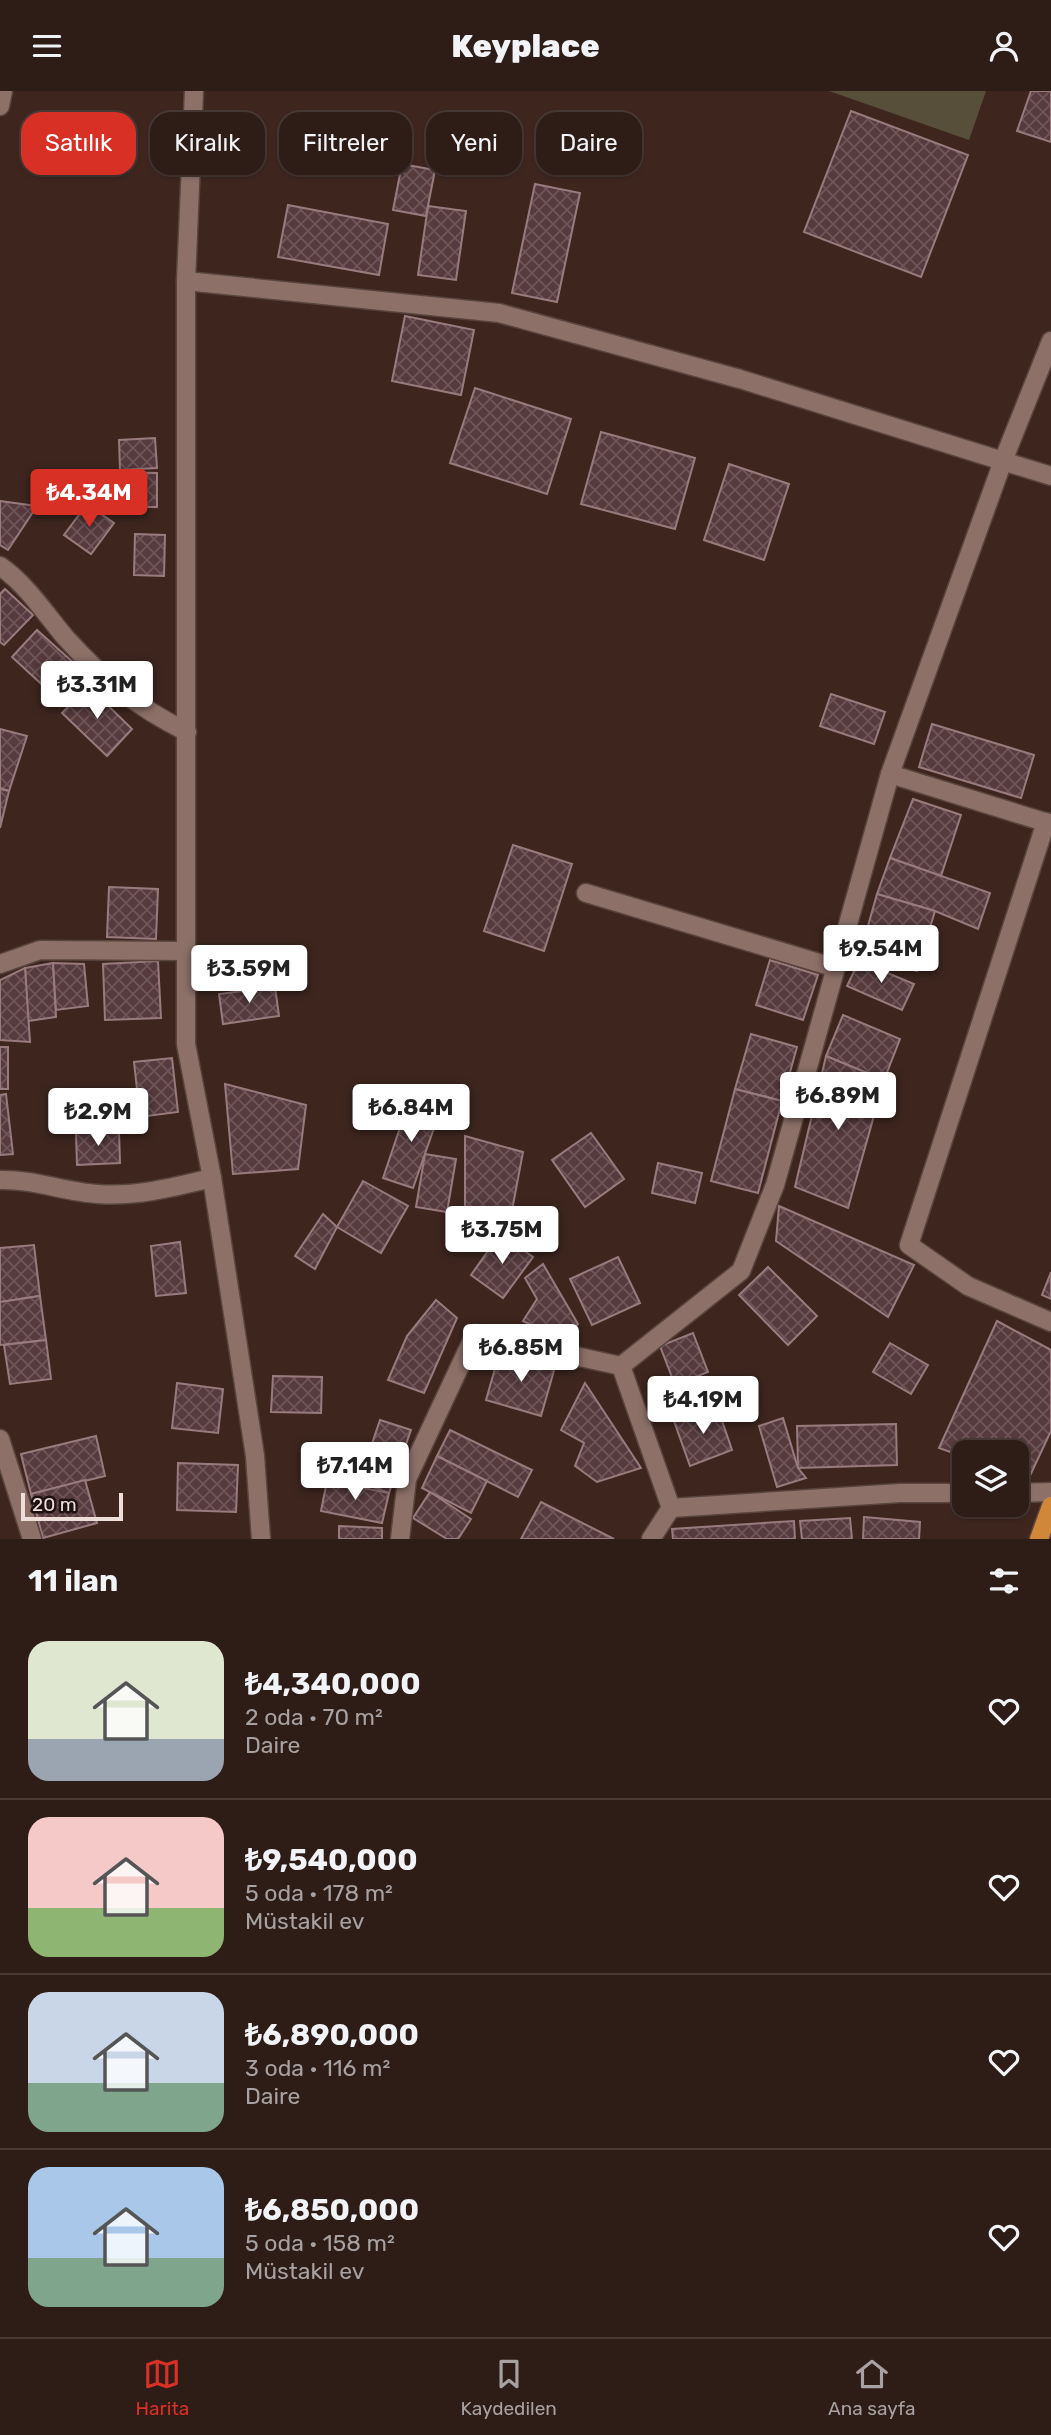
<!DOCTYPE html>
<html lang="tr">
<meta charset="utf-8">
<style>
body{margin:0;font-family:Rubik,sans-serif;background:#3a2924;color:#f1f3f6;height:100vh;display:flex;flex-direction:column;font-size:26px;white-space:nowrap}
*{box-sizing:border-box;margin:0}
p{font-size:23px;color:#a7a1a1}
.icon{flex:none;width:38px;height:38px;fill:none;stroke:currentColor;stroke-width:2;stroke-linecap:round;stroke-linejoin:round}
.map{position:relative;height:1448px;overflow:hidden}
.panel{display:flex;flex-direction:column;background:#2e1c17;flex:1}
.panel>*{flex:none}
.guide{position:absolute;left:21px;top:21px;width:700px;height:63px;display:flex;gap:14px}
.buttons{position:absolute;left:952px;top:1349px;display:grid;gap:14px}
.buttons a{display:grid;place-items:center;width:77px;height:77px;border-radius:14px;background:#2e1c17;box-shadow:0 2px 5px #0004,0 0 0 2px #493a36;font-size:35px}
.scale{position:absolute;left:21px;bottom:18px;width:102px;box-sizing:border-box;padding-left:7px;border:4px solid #eeddd9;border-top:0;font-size:19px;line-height:24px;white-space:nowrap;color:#eeddd9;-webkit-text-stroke:5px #1d120f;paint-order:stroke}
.price{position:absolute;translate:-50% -60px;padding:0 16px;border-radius:7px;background:#fff;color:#222;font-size:23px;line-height:46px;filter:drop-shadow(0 2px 4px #0008)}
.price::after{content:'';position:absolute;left:50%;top:42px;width:21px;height:16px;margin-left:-10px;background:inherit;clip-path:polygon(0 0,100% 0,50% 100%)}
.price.selected{background:#d93025;color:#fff}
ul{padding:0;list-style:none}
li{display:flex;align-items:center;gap:21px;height:175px;padding:0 28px}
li+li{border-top:2px solid #493a36}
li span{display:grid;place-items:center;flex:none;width:196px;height:140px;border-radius:21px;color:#555}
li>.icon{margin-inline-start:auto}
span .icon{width:84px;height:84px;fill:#fffc;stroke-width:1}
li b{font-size:30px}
h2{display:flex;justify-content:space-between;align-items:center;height:84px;padding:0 28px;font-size:30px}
.tag{padding:0 24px;border-radius:21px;background:#2e1c17;box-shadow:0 2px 5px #0004,0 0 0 2px #493a36;font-size:24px;line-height:63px}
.tag.selected{background:#d93025;color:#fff}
header{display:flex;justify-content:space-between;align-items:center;height:91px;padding:0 28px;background:#2e1c17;font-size:32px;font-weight:800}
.menu{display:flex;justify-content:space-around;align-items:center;height:98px;border-top:2px solid #493a36;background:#2e1c17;font-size:19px;color:#a7a1a1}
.menu a{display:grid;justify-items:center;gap:4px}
.menu .selected{color:#d93025}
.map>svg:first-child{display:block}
.garden{fill:#584f3b}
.building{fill:url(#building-cross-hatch);stroke:#997b7e;stroke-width:2}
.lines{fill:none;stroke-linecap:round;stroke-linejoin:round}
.minor-casing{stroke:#59443e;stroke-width:21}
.major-casing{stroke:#59443e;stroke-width:21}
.minor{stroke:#8d7169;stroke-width:18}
.major{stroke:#d0873a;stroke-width:18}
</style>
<header><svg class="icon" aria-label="menu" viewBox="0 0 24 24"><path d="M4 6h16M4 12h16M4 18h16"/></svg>Keyplace<svg class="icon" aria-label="person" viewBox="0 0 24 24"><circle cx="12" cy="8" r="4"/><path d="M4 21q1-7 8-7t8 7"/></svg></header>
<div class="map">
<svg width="1051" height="1448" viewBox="0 0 1051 1448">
<defs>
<pattern id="building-cross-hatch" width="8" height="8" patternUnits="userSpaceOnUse" patternTransform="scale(1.75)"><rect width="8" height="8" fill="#563a3e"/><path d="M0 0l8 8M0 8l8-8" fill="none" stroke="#6f5659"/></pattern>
</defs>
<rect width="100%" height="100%" fill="#3e261f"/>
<path class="garden" d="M 829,0 L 986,0 L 969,49 Z"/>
<g class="building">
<path d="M 1031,0 L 1051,0 L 1051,51 L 1017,40 Z"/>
<path d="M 851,20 L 968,64 L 921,186 L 804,141 Z"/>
<path d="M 402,73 L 435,79 L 426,125 L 393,119 Z"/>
<path d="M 535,93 L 580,102 L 557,211 L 512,202 Z"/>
<path d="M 288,114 L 388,133 L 379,184 L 278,166 Z"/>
<path d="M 428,115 L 466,120 L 456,189 L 418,184 Z"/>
<path d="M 405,225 L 474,239 L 461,304 L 392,290 Z"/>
<path d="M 475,297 L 571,328 L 547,403 L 450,372 Z"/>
<path d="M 601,341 L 695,367 L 675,438 L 581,413 Z"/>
<path d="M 155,347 L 157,377 L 120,379 L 119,349 Z"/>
<path d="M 729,373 L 789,393 L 764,469 L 704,449 Z"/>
<path d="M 114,381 L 157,382 L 157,416 L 114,416 Z"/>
<path d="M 0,410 L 37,415 L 8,459 L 0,454 Z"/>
<path d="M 87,413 L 114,432 L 91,463 L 64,444 Z"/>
<path d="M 135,443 L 165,444 L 164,485 L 134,484 Z"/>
<path d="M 5,498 L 33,524 L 4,554 L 0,551 L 0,503 Z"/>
<path d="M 37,539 L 75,573 L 50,601 L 12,566 Z"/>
<path d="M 88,595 L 132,638 L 107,665 L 62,622 Z"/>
<path d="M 831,603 L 885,621 L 874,653 L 820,635 Z"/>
<path d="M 932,633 L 1034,664 L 1021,707 L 919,676 Z"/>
<path d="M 0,638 L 27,645 L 9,700 L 0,697 Z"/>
<path d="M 0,698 L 9,700 L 0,737 Z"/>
<path d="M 913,708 L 961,724 L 941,785 L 890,767 Z"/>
<path d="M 513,754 L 572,773 L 544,860 L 484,840 Z"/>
<path d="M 890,767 L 990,802 L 978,838 L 935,820 L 877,803 Z"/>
<path d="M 109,796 L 158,798 L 156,848 L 107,846 Z"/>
<path d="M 877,803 L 935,820 L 917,880 L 860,863 Z"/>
<path d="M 770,869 L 818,884 L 803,929 L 756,914 Z"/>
<path d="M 158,870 L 161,927 L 105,929 L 103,873 Z"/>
<path d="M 859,870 L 914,893 L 902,919 L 847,895 Z"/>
<path d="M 53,872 L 56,926 L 28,930 L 25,877 Z"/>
<path d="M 53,872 L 84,873 L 88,915 L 56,919 Z"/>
<path d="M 25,877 L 30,951 L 0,949 L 0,889 Z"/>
<path d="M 275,896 L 279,925 L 223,933 L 219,903 Z"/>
<path d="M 843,924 L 900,948 L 884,989 L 826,965 Z"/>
<path d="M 751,943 L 797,956 L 782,1010 L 735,998 Z"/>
<rect x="0" y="956" width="8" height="42"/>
<path d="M 826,965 L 884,989 L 848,1117 L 795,1096 Z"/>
<path d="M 172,967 L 178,1021 L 140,1026 L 134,971 Z"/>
<path d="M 225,993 L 306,1014 L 298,1078 L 233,1083 Z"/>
<path d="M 735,998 L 782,1010 L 758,1102 L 711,1090 Z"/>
<path d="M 6,1003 L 13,1063 L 0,1064 L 0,1004 Z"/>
<path d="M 409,1010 L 440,1020 L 413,1097 L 383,1087 Z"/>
<path d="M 119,1040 L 120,1072 L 77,1074 L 76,1042 Z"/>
<path d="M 591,1042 L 624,1088 L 585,1116 L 552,1069 Z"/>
<path d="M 465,1045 L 523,1061 L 510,1130 L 465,1130 Z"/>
<path d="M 425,1063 L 456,1068 L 447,1121 L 416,1116 Z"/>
<path d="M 658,1072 L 702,1082 L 695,1112 L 652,1102 Z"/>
<path d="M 363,1090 L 408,1115 L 381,1162 L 337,1136 Z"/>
<path d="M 779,1115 L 914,1174 L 888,1226 L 776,1150 Z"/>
<path d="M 323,1123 L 337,1136 L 315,1178 L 295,1165 Z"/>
<path d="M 500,1143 L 533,1166 L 503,1207 L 471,1184 Z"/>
<path d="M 180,1151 L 186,1202 L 156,1205 L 151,1155 Z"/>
<path d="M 34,1154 L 40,1205 L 0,1211 L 0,1157 Z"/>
<path d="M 618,1166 L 640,1212 L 592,1234 L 570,1188 Z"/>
<path d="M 543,1173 L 578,1233 L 562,1248 L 523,1230 L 537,1208 L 525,1187 Z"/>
<path d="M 768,1176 L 817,1225 L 788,1254 L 739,1204 Z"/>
<path d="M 1051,1181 L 1051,1208 L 1042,1204 Z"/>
<path d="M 40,1205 L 46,1249 L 0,1254 L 0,1211 Z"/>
<path d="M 436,1209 L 457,1227 L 424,1302 L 388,1289 L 407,1245 Z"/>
<path d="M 997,1230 L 1051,1259 L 1051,1340 L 1028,1389 L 1017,1385 L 1017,1362 L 964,1362 L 964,1366 L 939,1357 Z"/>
<path d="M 693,1242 L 708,1281 L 675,1294 L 660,1255 Z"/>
<path d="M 46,1249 L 51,1288 L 10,1293 L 4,1254 Z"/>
<path d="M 890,1252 L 928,1274 L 911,1303 L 873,1281 Z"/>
<path d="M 500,1260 L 555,1276 L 541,1325 L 486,1309 Z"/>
<path d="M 273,1285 L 322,1286 L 321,1322 L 271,1321 Z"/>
<path d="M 177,1292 L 223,1298 L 218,1342 L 172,1337 Z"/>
<path d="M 585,1292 L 641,1377 L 597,1391 L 575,1375 L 584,1352 L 561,1339 Z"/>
<path d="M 717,1315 L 732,1359 L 690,1375 L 674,1330 Z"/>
<path d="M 783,1327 L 798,1377 L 806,1387 L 777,1396 L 759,1335 Z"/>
<path d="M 380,1329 L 411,1339 L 389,1402 L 359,1391 Z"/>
<path d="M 896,1333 L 897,1374 L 798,1377 L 797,1335 Z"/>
<path d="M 450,1339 L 532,1379 L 518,1406 L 437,1365 Z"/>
<path d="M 96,1345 L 105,1385 L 31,1403 L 21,1363 Z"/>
<path d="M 437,1365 L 487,1390 L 471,1422 L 422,1397 Z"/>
<path d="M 178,1372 L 238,1374 L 236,1421 L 177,1419 Z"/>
<path d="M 85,1389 L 97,1432 L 43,1447 L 31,1403 Z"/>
<path d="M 327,1390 L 389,1402 L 382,1432 L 321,1420 Z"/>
<path d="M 430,1401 L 471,1428 L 458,1448 L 447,1448 L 413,1427 Z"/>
<path d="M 541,1411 L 614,1448 L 521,1448 Z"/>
<path d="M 864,1426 L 920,1431 L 919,1448 L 863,1448 Z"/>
<path d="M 850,1427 L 852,1448 L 802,1448 L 800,1430 Z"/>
<path d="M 794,1430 L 795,1448 L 673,1448 L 672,1438 Z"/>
<path d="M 339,1435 L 382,1437 L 382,1448 L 339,1448 Z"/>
</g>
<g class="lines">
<defs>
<g id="minor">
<path d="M 194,0 L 186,190 L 186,953 L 212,1087 L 255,1365 L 261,1448"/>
<path d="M 0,15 L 3,0"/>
<path d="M 186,190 L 499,222 L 740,288 L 1051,385"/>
<path d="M 0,475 C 26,493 45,522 65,546 C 104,589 135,615 187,641"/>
<path d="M 890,683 L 1051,733"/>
<path d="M 1046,731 L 909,1154 L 968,1195 L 1051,1231"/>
<path d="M 586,802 L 836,877"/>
<path d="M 0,873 L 40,859 L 186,860"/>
<path d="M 0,1089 C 33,1088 65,1101 98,1103 C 136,1106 175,1096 212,1087"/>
<path d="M 0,1348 L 32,1448"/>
<path d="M 1017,1402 L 1051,1401"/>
<path d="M 671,1417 L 900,1402 L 964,1402"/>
<path d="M 400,1448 L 407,1388 L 475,1243 L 621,1275"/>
<path d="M 651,1448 L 671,1417 L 621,1275 L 741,1180 L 775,1094 L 890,683 L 1003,370 L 1051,250"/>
</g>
<path id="major" d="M 1039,1448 L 1051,1415"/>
</defs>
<use href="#minor" class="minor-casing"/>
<use href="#major" class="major-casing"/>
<use href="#minor" class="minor"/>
<use href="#major" class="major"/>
</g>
</svg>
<div class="buttons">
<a><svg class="icon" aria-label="layers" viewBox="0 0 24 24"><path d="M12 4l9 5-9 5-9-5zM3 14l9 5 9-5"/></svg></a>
</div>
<div class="scale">20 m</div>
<b class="price selected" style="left:89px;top:438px">₺4.34M</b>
<b class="price" style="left:97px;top:630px">₺3.31M</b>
<b class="price" style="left:881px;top:894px">₺9.54M</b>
<b class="price" style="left:249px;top:914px">₺3.59M</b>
<b class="price" style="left:838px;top:1041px">₺6.89M</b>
<b class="price" style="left:411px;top:1053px">₺6.84M</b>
<b class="price" style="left:98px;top:1057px">₺2.9M</b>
<b class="price" style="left:502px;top:1175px">₺3.75M</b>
<b class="price" style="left:521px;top:1293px">₺6.85M</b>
<b class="price" style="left:703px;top:1345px">₺4.19M</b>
<b class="price" style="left:355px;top:1411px">₺7.14M</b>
<div class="guide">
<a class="tag selected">Satılık</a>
<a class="tag">Kiralık</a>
<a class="tag">Filtreler</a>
<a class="tag">Yeni</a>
<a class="tag">Daire</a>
</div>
</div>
<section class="panel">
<h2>11 ilan<svg class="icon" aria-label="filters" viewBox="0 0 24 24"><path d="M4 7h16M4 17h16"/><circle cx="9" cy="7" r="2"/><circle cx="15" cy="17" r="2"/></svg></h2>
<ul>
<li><span style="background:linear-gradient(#dfe7d0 70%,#9aa5b1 0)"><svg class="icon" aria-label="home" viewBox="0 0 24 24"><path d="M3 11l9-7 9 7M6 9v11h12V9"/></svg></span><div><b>₺4,340,000</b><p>2 oda · 70 m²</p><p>Daire</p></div><svg class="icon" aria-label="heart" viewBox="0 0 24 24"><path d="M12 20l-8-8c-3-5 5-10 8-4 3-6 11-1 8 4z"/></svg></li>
<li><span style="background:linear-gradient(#f6c9c9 65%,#8fb573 0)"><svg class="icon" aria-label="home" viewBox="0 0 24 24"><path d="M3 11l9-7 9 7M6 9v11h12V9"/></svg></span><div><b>₺9,540,000</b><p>5 oda · 178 m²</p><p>Müstakil ev</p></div><svg class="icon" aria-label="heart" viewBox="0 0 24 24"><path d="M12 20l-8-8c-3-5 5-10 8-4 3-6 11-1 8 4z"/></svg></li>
<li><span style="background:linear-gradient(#c9d6e8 65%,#7fa58c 0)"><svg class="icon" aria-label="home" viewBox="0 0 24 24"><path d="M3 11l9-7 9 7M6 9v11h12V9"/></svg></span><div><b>₺6,890,000</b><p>3 oda · 116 m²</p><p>Daire</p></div><svg class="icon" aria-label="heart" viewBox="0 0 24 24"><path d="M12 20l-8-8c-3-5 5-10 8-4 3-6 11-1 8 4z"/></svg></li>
<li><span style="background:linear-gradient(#a9c7e8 65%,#7fa58c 0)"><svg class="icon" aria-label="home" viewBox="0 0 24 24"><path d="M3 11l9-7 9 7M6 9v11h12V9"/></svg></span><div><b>₺6,850,000</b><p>5 oda · 158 m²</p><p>Müstakil ev</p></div><svg class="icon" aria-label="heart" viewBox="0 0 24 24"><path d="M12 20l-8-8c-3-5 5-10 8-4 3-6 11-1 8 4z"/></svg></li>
</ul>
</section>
<nav class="menu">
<a class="selected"><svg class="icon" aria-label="map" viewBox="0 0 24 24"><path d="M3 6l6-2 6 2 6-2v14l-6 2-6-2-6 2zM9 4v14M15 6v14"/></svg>Harita</a>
<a><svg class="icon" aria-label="saved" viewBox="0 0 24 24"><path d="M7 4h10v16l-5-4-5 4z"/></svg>Kaydedilen</a>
<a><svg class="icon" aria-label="home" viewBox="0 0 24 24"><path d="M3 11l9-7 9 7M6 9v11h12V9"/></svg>Ana sayfa</a>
</nav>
